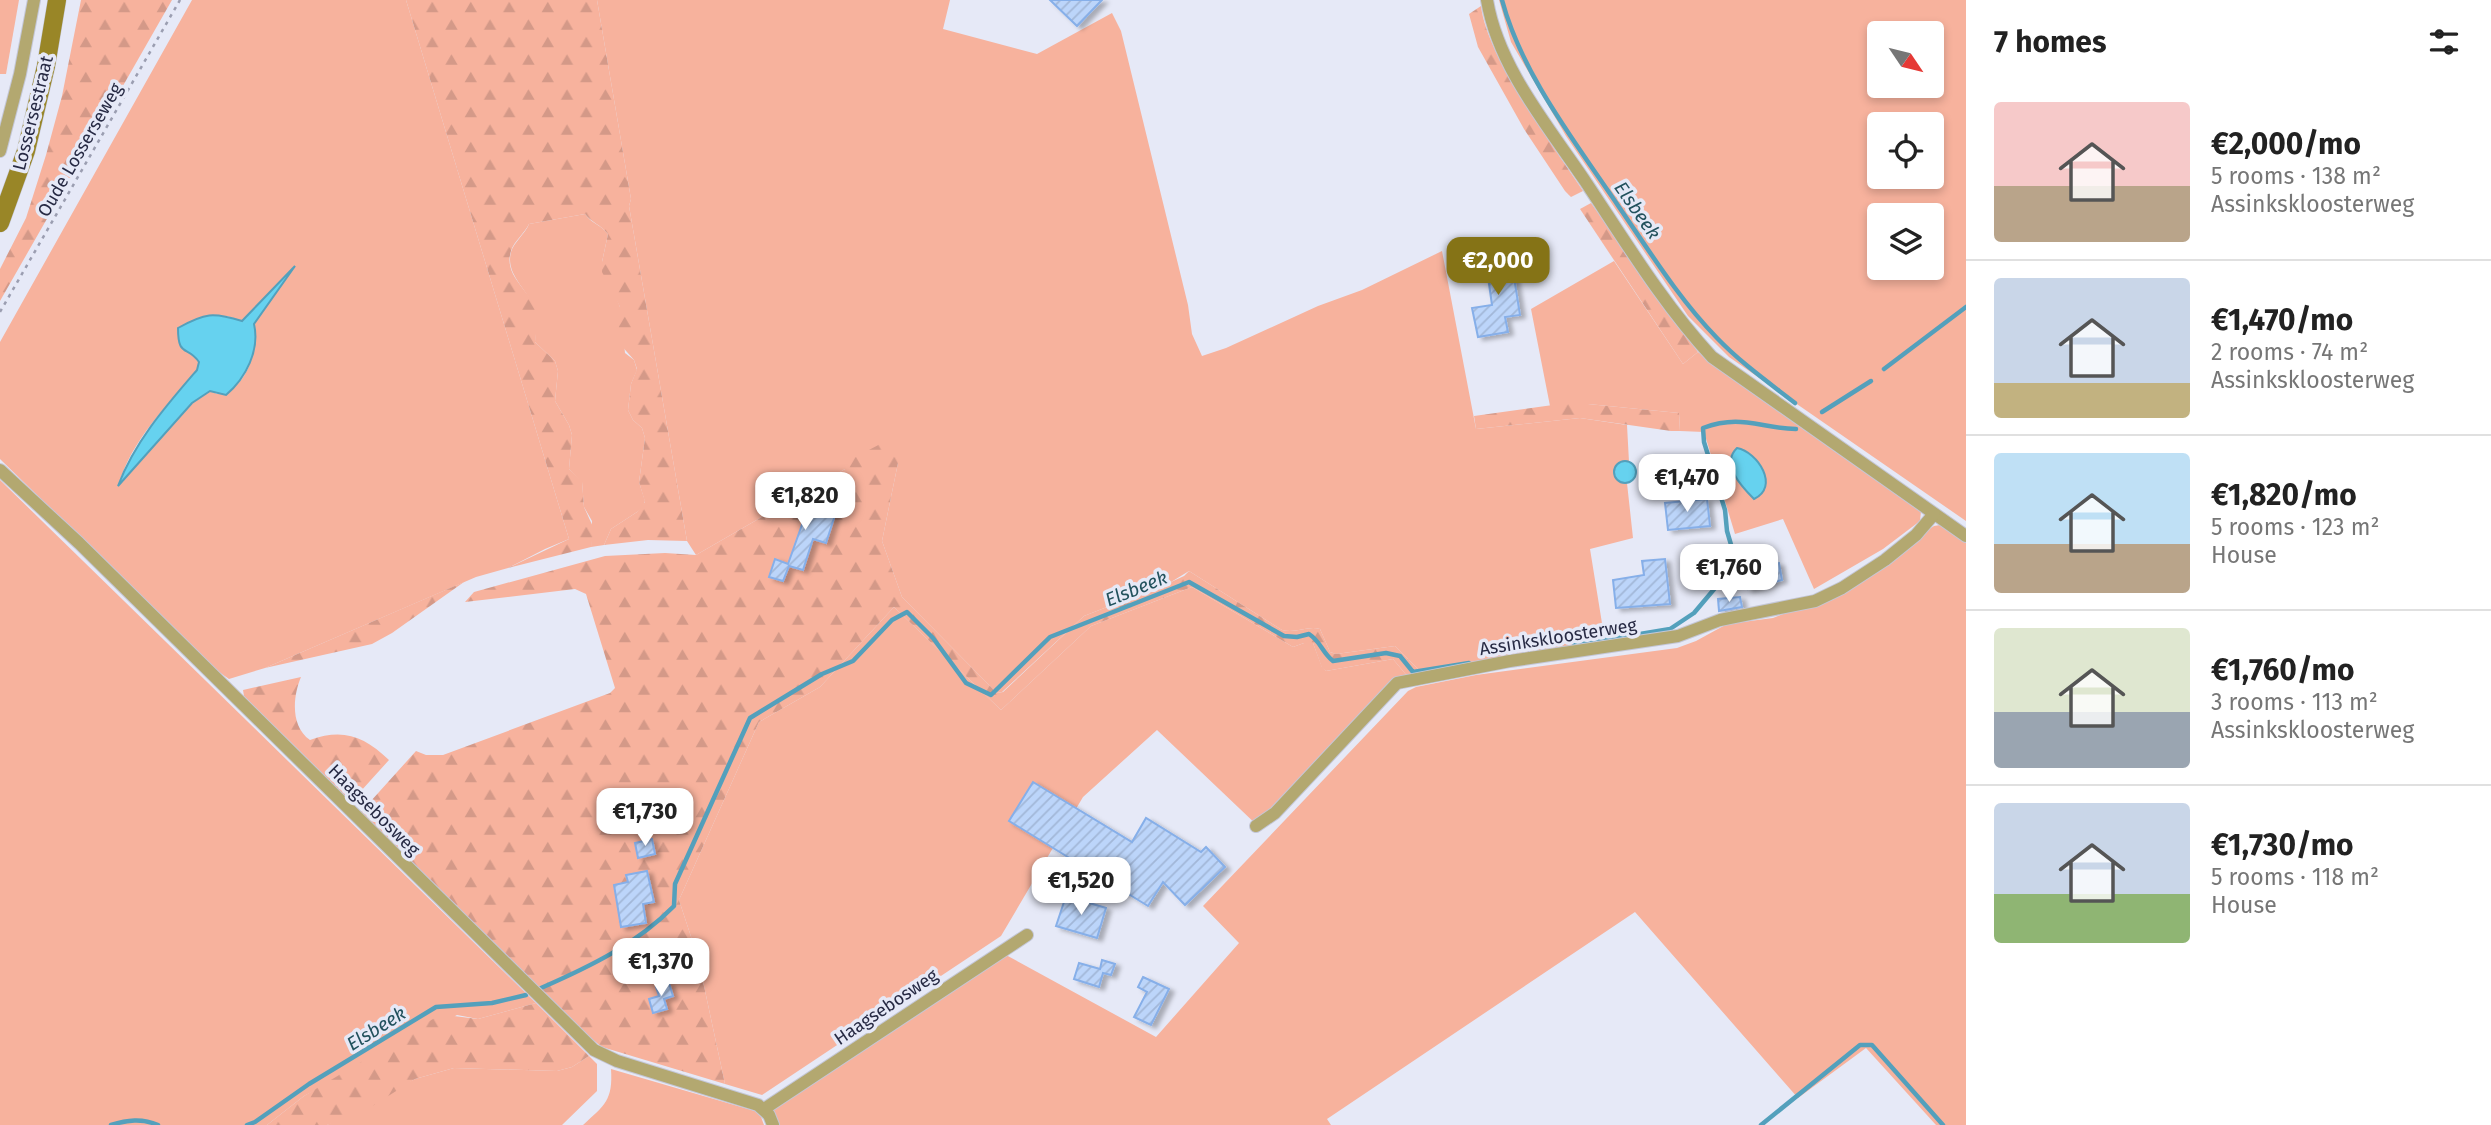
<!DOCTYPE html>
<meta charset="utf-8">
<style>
body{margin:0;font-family:"Fira Sans",sans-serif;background:#f6f6f6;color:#222;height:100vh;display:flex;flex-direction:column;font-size:26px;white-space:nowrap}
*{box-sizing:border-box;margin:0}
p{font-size:23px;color:#767676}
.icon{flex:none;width:38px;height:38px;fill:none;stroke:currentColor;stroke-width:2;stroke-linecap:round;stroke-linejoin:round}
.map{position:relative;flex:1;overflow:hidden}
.details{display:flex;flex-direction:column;background:#fff;width:525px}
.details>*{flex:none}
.needle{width:46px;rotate:125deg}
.fabs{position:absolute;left:1867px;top:21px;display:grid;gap:14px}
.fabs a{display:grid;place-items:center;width:77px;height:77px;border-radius:7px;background:#fff;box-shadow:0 4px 10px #0003;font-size:35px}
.price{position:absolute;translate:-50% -60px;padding:0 16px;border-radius:14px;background:#fff;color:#222;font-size:23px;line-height:46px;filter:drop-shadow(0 2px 4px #0008)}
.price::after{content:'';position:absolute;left:50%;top:42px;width:21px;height:16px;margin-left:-10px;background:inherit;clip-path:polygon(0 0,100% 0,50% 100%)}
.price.current{background:#857316;color:#fff}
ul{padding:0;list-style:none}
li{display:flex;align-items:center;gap:21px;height:175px;padding:0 28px}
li+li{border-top:2px solid #e0e0e0}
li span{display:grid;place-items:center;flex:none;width:196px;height:140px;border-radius:7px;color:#555}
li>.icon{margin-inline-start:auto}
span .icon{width:84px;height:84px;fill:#fffc;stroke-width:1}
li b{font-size:30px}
h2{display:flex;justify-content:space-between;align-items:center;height:84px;padding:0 28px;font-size:30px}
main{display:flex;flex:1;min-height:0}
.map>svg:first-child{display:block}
.green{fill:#f7b29d;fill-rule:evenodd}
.forest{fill:url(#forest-firs)}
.water{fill:#66d2ef;stroke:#53a0bc;stroke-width:2}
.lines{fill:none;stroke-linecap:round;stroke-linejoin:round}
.stream{stroke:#53a0bc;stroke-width:4.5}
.building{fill:url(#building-hatch);stroke:#86afe9;stroke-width:2;filter:url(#shadow)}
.minor-casing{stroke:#c4c7d7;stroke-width:14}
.secondary-casing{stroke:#c4c7d7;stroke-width:19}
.path{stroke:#9b9eb1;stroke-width:2.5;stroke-dasharray:3.5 5;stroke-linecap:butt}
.minor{stroke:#b3a870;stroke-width:12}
.secondary{stroke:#998627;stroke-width:18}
.labels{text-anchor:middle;stroke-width:7;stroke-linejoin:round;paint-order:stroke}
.street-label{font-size:18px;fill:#272a44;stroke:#e6e9f7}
.water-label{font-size:19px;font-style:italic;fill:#22515d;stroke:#e6e9f7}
</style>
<main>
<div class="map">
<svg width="1966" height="1125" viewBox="0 0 1966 1125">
<defs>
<pattern id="forest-firs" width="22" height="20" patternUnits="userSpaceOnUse" patternTransform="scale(1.75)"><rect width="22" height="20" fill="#f7b29d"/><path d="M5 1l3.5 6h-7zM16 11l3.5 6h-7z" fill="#d49988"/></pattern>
<pattern id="building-hatch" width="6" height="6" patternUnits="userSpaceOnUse" patternTransform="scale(1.75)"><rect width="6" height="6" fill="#bcd5fa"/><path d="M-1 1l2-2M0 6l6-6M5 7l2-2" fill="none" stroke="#a2b7d8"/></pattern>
<filter id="shadow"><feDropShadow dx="5" dy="3" stdDeviation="2" flood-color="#0004"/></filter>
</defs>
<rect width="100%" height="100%" fill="#e6e9f7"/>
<g class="green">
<path d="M 0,0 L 19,0 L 6,74 L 0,74 Z"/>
<path d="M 192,0 L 406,0 L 569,539 L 545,549 L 508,568 L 476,577 L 265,668 L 229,679 L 219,672 L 0,459 L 0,342 ZM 291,271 L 254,324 C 259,342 250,376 234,387 C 229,390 222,392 217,394 L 211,391 L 192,403 L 119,484 C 131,441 168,404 197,371 L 200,362 L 196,357 L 227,316 L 242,321 Z"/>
<path d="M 597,0 L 950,0 L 943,29 L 1037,54 L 1112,13 L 1121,31 L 1188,305 L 1192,334 L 1202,356 L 1226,348 L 1318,306 L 1362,290 L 1442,251 L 1476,429 L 1580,418 L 1627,425 L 1629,462 L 1621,462 L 1615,468 L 1615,477 L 1621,483 L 1627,483 L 1633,538 L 1590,549 L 1606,648 L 1423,674 L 1395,646 L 1336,654 L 1330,652 L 1320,629 C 1308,625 1296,634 1282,630 L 1189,571 L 1171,582 L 1084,616 L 1002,692 L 997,693 L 902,597 L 882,541 L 898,463 L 845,469 L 696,555 L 687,541 L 629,206 L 631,199 Z"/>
<path d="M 1499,0 L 1966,0 L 1966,521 L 1729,357 L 1688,316 L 1566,136 L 1511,42 ZM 1880,33 L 1932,33 L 1932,86 L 1880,86 ZM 1880,124 L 1932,124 L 1932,177 L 1880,177 ZM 1880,215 L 1932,215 L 1932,268 L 1880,268 Z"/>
<path d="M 585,214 C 591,223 601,225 608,234 L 602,262 L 620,307 L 625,353 L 634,360 L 637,370 L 631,384 L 628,410 L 633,420 L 642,428 L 645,438 L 639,482 L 645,501 L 643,507 L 637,512 L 611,529 L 604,545 L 591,547 L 592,521 L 584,507 L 582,482 L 569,469 L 572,435 L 569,425 L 555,401 L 558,371 L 555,361 L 535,342 C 536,327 536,313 529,298 C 521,284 506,271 511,252 C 514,242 525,234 529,224 Z"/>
<path d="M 1614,261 L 1683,364 L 1698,352 L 1834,451 L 1918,507 L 1921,511 L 1920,521 L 1883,549 L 1814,589 L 1783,519 L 1735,534 L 1704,432 L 1680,431 L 1679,413 L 1588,404 L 1550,406 L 1531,309 Z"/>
<path d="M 0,480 L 536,1003 L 478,1019 L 457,1015 L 304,1096 L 267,1125 L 0,1125 Z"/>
<path d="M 1940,525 L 1966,540 L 1966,1125 L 1936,1125 L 1866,1048 L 1798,1098 L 1635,912 L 1327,1119 L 1331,1125 L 778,1125 L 773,1109 L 1006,955 L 1156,1037 L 1239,943 L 1203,906 L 1408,691 L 1416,687 L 1476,675 L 1677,648 L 1696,641 L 1727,624 L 1773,618 L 1821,599 L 1934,526 Z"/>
<path d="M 1192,587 L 1293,647 L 1304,643 L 1313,643 L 1322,667 L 1326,671 L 1393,659 L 1408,677 L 1260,828 L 1157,730 L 1083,797 L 1001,936 L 762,1095 L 725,1084 L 698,958 L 679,900 L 759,722 L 820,687 L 894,607 L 1001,710 L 1091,626 Z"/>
<path d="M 589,1056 L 597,1064 L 597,1091 L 562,1125 L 327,1125 L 415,1079 L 454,1068 L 557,1071 L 572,1067 Z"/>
<path d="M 611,1069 L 755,1111 L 761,1117 L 764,1125 L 583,1125 C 605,1105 613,1100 611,1069 Z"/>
</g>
<g class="forest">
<path d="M 81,0 L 172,0 L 0,301 L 0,269 L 26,218 L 46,155 L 62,96 Z"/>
<path d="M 406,0 L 597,0 L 631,199 L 629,206 L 687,541 L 648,540 L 604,545 L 611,529 L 637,512 L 645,502 L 639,482 L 645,438 L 642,428 L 633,420 L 628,410 L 631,384 L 637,369 L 634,360 L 620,344 L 618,336 L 620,307 L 602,272 L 602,262 L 608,234 C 601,225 591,222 585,214 L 529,224 C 525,233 514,241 511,251 C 503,276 530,290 536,310 C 539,320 536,332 535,342 L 555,361 L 558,371 L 555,401 L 569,425 L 572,435 L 569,469 L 582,481 L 584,507 L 594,529 L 591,547 L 508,568 L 569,539 Z"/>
<path d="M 1481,6 C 1487,58 1553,145 1583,191 L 1571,197 L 1565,191 L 1524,129 L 1478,47 L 1469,14 Z"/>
<path d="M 1591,203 L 1698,352 L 1683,364 L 1580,209 Z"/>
<path d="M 1560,404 L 1588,404 L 1679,413 L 1680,431 L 1671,431 L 1580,418 L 1476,429 L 1474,416 Z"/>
<path d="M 886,441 L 896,455 L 898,463 L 882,541 L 902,597 L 997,693 L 1003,692 L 1084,616 L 1171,582 L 1184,576 L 1189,571 L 1282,630 C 1296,634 1308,625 1320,629 L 1330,652 L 1336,654 L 1395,646 L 1423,674 L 1408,677 L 1393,659 L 1326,671 L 1322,668 L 1313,643 L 1304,643 L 1293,647 L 1192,587 L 1091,626 L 1001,710 L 894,607 L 820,687 L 759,722 L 679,900 L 698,958 L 725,1084 L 602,1047 L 578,1028 L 361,812 L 416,751 L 426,755 L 443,755 L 610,693 L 615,688 L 586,594 L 575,589 L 465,602 L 474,592 L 605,556 L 665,553 L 696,555 L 845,469 L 844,463 Z"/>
<path d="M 464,582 L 392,633 L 372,644 L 265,668 Z"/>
<path d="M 301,677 C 293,696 290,726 310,740 C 343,728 364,736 389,760 L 351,802 L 244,696 L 243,690 Z"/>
<path d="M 536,1003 L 589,1056 L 572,1067 L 557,1071 L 454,1068 L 415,1079 L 360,1114 L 327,1125 L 267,1125 L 304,1096 L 433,1019 L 446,1015 L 478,1019 Z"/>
</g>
<g class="water">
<path d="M 295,266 L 254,324 C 260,350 246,378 226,395 L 210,391 L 192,403 L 118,486 C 135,441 166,406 197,370 L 199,362 C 187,345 178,358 178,328 C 205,313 213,312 242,321 Z"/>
<path d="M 1737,448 C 1758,452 1780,487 1754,499 C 1742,487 1720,464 1737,448 Z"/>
<circle cx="1625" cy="472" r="11"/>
</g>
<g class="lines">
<g class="stream">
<path d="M 1502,0 C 1522,75 1576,143 1619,207 C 1650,252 1679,299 1717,338 C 1741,363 1768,382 1795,403"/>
<path d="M 1884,369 L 1966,307"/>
<path d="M 1822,412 L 1871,381"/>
<path d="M 1574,645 L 1670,629 L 1694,613 L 1721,581 L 1732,548 L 1727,531 L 1725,510 L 1704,442 L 1703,428 C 1741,414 1759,428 1796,429"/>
<path d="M 541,988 C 589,967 637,944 674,906 L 675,884 L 750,718 L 822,674 L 853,661 L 892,620 L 907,612 L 933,638 L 966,683 L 991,695 L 1050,637 L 1189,582 L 1284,636 L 1297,637 L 1309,634 C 1321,642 1322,652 1333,661 L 1386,653 L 1400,656 L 1413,672 L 1469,663"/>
<path d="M 111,1125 C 127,1120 142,1118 158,1125"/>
<path d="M 247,1125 L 255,1122 L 309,1084 L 436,1007 L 492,1003 L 526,995"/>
<path d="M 1761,1125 L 1860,1045 L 1872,1045 L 1943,1125"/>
</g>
</g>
<g class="building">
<path d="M 1050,0 L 1102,0 L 1077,26 Z"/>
<path d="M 1510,252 L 1520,315 L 1505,317 L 1508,332 L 1478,337 L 1472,308 L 1492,305 L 1485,256 Z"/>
<path d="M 797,487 L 809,490 L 805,502 L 836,512 L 826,543 L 813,539 L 803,570 L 789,566 L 783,581 L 769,577 L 775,559 L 788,564 L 804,519 L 788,514 Z"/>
<path d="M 1707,499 L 1710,526 L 1668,530 L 1665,503 Z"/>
<path d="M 1757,557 L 1759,565 L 1779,563 L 1782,580 L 1748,589 L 1742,560 Z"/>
<path d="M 1665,559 L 1670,604 L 1616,608 L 1613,580 L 1644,575 L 1642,561 Z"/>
<path d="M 1740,597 L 1742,607 L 1719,611 L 1718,599 Z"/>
<path d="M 1033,782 L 1132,842 L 1146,818 L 1201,852 L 1206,847 L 1225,867 L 1185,905 L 1163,882 L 1148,906 L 1009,821 Z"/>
<path d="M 652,839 L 655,854 L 638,858 L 635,843 Z"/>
<path d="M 647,871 L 654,902 L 643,904 L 646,923 L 621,927 L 614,885 L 628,882 L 626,875 Z"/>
<path d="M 1066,896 L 1106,908 L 1097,938 L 1056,926 Z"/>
<path d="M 1102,960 L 1115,964 L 1111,975 L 1103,973 L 1099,987 L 1074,979 L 1079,963 L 1100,969 Z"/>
<path d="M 1143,977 L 1169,989 L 1151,1025 L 1134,1017 L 1147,992 L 1138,987 Z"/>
<path d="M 669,983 L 673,996 L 664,999 L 667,1009 L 653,1013 L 649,999 L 659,996 L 656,987 Z"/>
</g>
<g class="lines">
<defs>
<g id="minor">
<path d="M 1487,0 C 1498,67 1548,126 1585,181 C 1625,241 1663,304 1712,357 L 1966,536"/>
<path d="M 0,151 L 20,74 L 34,0"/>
<path d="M 0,470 L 79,543 L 594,1050 L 617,1061 L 758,1105 L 769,1115 L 773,1125"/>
<path d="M 1256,826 L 1275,813 L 1397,683 L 1510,661 L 1678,636 L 1720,620 L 1815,601 L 1842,588 L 1885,560 L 1916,535 L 1934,514"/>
<path d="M 764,1109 L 1027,935"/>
</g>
<path id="secondary" d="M 0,223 L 26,151 L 46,66 L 57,0"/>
</defs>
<use href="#minor" class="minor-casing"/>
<use href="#secondary" class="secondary-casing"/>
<path class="path" d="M 0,312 L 180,0"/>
<use href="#minor" class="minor"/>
<use href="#secondary" class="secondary"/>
</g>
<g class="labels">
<g class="street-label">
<text transform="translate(33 113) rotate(-76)" y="6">Lossersestraat</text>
<text transform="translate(80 150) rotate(-60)" y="6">Oude Losserseweg</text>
<text transform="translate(1558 637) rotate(-9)" y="6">Assinkskloosterweg</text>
<text transform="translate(374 810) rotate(45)" y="6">Haagsebosweg</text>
<text transform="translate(886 1007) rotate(-34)" y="6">Haagsebosweg</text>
</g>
<g class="water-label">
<text transform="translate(1638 210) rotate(55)" y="7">Elsbeek</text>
<text transform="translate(1136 588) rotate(-22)" y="7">Elsbeek</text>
<text transform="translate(376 1028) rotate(-32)" y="7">Elsbeek</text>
</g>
</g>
</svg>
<div class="fabs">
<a><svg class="needle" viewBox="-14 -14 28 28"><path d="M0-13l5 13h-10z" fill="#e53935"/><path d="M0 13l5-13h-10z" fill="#767676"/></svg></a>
<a><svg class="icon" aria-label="locate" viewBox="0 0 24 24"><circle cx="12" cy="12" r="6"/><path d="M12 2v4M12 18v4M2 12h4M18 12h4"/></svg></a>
<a><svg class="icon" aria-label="layers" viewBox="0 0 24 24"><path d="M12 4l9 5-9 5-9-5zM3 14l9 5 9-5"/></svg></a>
</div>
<b class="price current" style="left:1498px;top:297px">€2,000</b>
<b class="price" style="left:1687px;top:514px">€1,470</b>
<b class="price" style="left:805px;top:532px">€1,820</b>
<b class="price" style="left:1729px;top:604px">€1,760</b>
<b class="price" style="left:645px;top:848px">€1,730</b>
<b class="price" style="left:1081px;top:917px">€1,520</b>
<b class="price" style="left:661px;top:998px">€1,370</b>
</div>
<section class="details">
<h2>7 homes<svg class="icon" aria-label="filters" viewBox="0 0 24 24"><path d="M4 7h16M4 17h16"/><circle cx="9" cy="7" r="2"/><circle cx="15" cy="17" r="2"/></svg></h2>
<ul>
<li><span style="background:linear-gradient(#f6c9c9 60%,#b9a48a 0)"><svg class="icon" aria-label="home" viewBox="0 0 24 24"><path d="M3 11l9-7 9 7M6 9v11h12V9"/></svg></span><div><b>€2,000/mo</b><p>5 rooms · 138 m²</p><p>Assinkskloosterweg</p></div></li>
<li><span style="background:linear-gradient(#c9d6e8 75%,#c2b280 0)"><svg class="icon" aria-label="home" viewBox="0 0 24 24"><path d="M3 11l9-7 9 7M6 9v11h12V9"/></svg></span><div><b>€1,470/mo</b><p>2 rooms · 74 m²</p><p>Assinkskloosterweg</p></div></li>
<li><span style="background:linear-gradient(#bfe0f5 65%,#b9a48a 0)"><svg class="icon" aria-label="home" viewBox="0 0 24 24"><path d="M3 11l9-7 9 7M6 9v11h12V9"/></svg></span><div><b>€1,820/mo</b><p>5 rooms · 123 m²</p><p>House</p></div></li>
<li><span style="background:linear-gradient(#dfe7d0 60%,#9aa5b1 0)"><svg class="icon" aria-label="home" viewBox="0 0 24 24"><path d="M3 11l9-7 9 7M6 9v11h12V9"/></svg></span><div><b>€1,760/mo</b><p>3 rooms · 113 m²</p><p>Assinkskloosterweg</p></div></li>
<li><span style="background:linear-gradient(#c9d6e8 65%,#8fb573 0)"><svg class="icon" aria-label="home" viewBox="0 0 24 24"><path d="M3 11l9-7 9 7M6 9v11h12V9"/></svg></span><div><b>€1,730/mo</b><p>5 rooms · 118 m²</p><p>House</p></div></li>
</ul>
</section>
</main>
